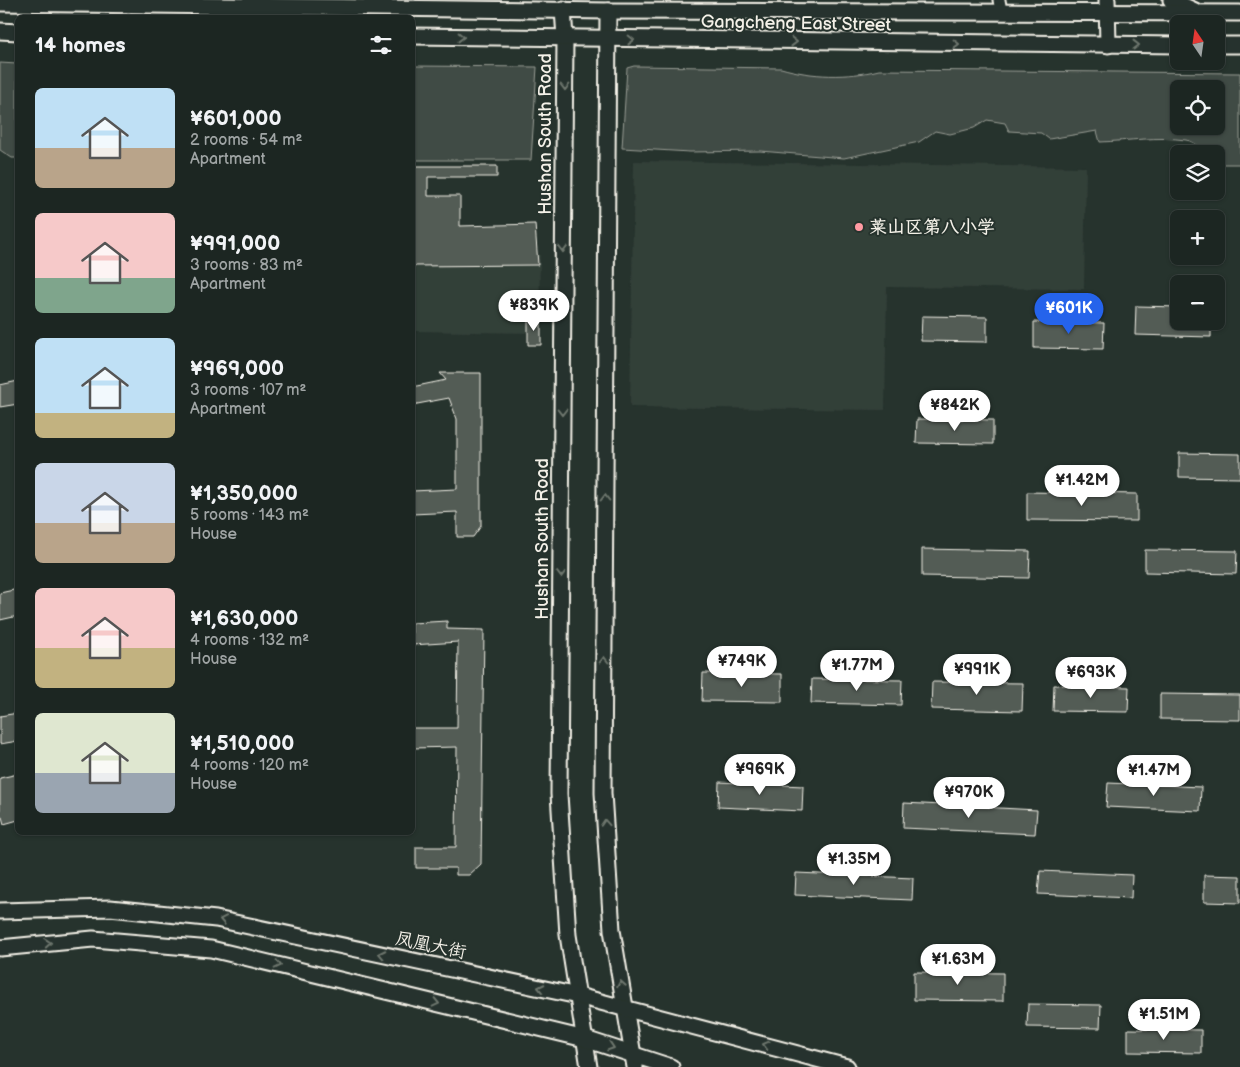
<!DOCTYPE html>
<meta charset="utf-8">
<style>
body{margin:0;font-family:"Balsamiq Sans","LXGW WenKai TC",sans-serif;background:#29322f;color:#f1f3f6;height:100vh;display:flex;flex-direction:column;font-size:19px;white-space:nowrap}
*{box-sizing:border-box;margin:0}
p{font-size:16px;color:#a0a5a5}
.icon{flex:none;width:28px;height:28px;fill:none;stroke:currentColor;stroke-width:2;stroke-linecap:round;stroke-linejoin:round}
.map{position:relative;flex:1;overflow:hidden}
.panel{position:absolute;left:15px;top:15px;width:400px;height:820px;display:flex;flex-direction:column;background:#1c2622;border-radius:8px;box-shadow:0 1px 4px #0004,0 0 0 1px #3a4340}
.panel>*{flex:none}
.needle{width:32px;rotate:347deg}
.fabs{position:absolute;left:1170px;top:15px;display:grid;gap:10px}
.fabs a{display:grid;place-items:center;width:55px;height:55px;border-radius:8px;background:#1c2622;box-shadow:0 1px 4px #0004,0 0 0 1px #3a4340;font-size:25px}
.price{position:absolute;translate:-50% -42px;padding:0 11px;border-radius:18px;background:#fff;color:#222;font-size:16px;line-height:32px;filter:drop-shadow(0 1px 2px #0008)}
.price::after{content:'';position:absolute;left:50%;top:30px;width:15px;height:11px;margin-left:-8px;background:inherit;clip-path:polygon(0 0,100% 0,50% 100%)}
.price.current{background:#2563eb;color:#fff}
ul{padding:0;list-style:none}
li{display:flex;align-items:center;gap:15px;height:125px;padding:0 20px}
li span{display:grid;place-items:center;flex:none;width:140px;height:100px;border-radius:8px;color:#555}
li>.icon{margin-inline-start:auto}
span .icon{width:60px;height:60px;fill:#fffc;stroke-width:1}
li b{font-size:21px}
h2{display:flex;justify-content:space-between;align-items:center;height:60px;padding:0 20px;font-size:21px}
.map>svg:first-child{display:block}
.built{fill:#333f39}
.green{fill:#414b45;stroke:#9a9e96;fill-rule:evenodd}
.building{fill:#525c55;stroke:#f4f1e8}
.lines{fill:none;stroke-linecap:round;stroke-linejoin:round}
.street-casing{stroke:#f4f1e8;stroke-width:15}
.secondary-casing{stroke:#f4f1e8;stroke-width:19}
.street{stroke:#26332d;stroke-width:11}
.secondary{stroke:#26332d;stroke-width:15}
.oneway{stroke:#6e766e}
.poi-dot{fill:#ff9aa2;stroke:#26332d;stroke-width:2}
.labels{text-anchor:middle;stroke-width:4;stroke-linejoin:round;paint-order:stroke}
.street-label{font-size:18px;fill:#f4f1e8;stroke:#26332d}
.poi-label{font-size:18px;font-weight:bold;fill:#f4f1e8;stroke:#26332d;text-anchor:start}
</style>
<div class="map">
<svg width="1240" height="1067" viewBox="0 0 1240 1067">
<rect width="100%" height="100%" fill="#26332d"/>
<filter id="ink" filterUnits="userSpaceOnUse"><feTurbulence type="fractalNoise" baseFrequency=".02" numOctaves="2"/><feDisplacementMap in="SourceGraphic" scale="10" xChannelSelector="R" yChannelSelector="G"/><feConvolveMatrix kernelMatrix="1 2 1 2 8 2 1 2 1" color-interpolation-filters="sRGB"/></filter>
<g filter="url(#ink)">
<g class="built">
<path d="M 634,161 L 1086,167 L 1084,289 L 887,287 L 885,410 L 630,407 Z"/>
<path d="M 413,253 L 540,255 L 539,333 L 413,331 Z"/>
</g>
<g class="green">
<path d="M 0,63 L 17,64 L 17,158 L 12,158 L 0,150 Z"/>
<path d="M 413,66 L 537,67 L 531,160 L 413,160 Z"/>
<path d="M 634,66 L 781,68 C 812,77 847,78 879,70 L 1240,73 L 1240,164 L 1216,164 L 1216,154 C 1205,154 1196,141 1186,140 C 1157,136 1129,141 1100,142 L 1097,131 L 1049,139 L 1041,133 L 1009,131 L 1005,123 L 987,120 L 974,128 L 950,134 L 935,131 L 919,142 L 844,158 L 760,151 L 690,152 L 622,148 L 627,68 ZM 1179,89 L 1216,89 L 1216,126 L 1179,126 Z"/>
</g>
<g class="building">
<path d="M 412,166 L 497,166 L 497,177 L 428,177 L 428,196 L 460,196 L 460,226 L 535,224 L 538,265 L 412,266 Z"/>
<path d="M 1136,306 L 1179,307 L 1179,321 L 1211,321 L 1211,337 L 1135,335 Z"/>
<path d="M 922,316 L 987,317 L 987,342 L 921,341 Z"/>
<path d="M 528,318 L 541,319 L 541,345 L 528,345 Z"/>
<path d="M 1034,322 L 1104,323 L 1103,349 L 1034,348 Z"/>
<path d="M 440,373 L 481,373 L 481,526 L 473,537 L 457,537 L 457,512 L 412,514 L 412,491 L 457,489 L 457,419 L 449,398 L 412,405 L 412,387 L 446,380 Z"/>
<path d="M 18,381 L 18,404 L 0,407 L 0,385 Z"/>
<path d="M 917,419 L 993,420 L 993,444 L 916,443 Z"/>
<path d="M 1179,453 L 1240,454 L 1240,478 L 1179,477 Z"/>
<path d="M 1027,492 L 1137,494 L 1137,521 L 1027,520 Z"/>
<path d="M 922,549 L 1030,551 L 1029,578 L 922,576 Z"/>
<path d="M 1145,550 L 1237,551 L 1236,574 L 1145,572 Z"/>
<path d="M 18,589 L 18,616 L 0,620 L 0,593 Z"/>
<path d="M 447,621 L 447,629 L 484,630 L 481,864 L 469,875 L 456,875 L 456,868 L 416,868 L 416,847 L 456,847 L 457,747 L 412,748 L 412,728 L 457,728 L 458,642 L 412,645 L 412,623 Z"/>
<path d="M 703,673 L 782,674 L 782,702 L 702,701 Z"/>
<path d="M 812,679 L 902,680 L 901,705 L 811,703 Z"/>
<path d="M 932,682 L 1023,683 L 1022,711 L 931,709 Z"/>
<path d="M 1054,685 L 1129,687 L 1128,712 L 1053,711 Z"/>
<path d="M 1160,694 L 1240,695 L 1240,720 L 1160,719 Z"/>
<path d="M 18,713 L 18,741 L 0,744 L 0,716 Z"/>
<path d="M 18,774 L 18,820 L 4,824 L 2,817 L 0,817 L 0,778 Z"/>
<path d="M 719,782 L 803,786 L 802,811 L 718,807 Z"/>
<path d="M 1108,783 L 1201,787 L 1200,811 L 1106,807 Z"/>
<path d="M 904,803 L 1037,810 L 1035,834 L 903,828 Z"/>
<path d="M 1040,871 L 1132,875 L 1131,898 L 1038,894 Z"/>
<path d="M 796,873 L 913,878 L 912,900 L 795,895 Z"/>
<path d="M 1204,875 L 1240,876 L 1240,903 L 1204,902 Z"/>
<path d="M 914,972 L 1003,973 L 1003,1001 L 914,1000 Z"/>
<path d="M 1028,1004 L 1101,1005 L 1100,1028 L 1027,1027 Z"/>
<path d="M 1128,1029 L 1201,1030 L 1201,1053 L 1128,1052 Z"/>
</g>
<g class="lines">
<defs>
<path id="street" d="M 999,0 L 1001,11"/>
<g id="secondary">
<path d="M 1107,0 L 1108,45"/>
<path d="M 1171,0 L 1195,11"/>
<path d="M 0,3 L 608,11 L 1240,13"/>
<path d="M 563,9 L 565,38 L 559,794 L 568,935 L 589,1067"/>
<path d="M 608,11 L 603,793 L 612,930 L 635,1067"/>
<path d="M 0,31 L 18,32"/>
<path d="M 412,36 L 1179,45"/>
<path d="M 1216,45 L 1240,45"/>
<path d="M 0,911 L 110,908 L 216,919 L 578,996 L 847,1067"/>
<path d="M 0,948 L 93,939 L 211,949 L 585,1039 L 671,1067"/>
</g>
</defs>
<use href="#street" class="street-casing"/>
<use href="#secondary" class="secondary-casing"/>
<use href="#street" class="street"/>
<use href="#secondary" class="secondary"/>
</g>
<defs><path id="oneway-chevron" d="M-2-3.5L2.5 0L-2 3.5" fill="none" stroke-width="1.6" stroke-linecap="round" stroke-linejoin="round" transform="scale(1.25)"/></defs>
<g class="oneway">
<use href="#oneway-chevron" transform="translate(461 37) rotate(1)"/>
<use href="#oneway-chevron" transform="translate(631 40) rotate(1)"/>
<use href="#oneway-chevron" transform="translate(794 42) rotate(1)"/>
<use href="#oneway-chevron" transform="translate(956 44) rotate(1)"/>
<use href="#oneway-chevron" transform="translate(1136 45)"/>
<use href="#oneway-chevron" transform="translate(565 87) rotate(90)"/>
<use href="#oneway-chevron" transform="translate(563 249) rotate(90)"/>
<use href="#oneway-chevron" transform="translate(562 412) rotate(90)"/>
<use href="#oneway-chevron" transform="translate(605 498) rotate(-90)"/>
<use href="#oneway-chevron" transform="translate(561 574) rotate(90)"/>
<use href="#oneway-chevron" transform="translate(604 660) rotate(-90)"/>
<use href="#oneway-chevron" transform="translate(605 823) rotate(-94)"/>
<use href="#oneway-chevron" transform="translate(223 920) rotate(-169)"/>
<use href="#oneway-chevron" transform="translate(48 943) rotate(-5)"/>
<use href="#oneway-chevron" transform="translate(382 954) rotate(-168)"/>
<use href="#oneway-chevron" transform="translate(278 965) rotate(13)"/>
<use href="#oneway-chevron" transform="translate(621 984) rotate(-100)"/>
<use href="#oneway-chevron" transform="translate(541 988) rotate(-168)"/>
<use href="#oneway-chevron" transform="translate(436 1003) rotate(13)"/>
<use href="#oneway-chevron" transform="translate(766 1045) rotate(-165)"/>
<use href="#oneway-chevron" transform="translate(611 1047) rotate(18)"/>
</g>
</g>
<circle class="poi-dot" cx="859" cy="227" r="5"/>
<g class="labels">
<g class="street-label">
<text transform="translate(796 23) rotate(1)" y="6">Gangcheng East Street</text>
<text transform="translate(545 134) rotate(-90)" y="6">Hushan South Road</text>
<text transform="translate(542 539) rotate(-90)" y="6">Hushan South Road</text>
<text transform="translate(431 945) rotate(12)" y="6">凤凰大街</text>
</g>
<g class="poi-label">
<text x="869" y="233">莱山区第八小学</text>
</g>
</g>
</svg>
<div class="fabs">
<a><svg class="needle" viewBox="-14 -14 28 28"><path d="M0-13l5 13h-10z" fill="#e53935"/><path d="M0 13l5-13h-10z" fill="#a0a5a5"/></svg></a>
<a><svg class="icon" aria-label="locate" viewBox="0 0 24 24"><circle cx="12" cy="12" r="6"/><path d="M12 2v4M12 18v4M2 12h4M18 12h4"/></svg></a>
<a><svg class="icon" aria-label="layers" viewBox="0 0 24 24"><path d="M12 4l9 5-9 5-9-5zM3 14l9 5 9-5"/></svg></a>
<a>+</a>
<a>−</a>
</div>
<b class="price" style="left:534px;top:332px">¥839K</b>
<b class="price current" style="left:1069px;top:335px">¥601K</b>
<b class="price" style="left:955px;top:432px">¥842K</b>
<b class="price" style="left:1082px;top:507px">¥1.42M</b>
<b class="price" style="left:742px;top:688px">¥749K</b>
<b class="price" style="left:857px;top:692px">¥1.77M</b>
<b class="price" style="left:977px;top:696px">¥991K</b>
<b class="price" style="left:1091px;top:699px">¥693K</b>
<b class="price" style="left:760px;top:796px">¥969K</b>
<b class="price" style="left:1154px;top:797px">¥1.47M</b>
<b class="price" style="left:969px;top:819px">¥970K</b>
<b class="price" style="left:854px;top:886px">¥1.35M</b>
<b class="price" style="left:958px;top:986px">¥1.63M</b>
<b class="price" style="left:1164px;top:1041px">¥1.51M</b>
<section class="panel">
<h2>14 homes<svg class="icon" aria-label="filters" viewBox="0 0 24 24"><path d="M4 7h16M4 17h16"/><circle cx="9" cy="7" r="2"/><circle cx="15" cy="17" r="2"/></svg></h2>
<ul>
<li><span style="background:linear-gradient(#bfe0f5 60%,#b9a48a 0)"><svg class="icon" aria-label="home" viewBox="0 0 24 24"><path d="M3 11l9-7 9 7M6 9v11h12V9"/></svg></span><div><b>¥601,000</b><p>2 rooms · 54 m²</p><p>Apartment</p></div></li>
<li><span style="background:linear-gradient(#f6c9c9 65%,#7fa58c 0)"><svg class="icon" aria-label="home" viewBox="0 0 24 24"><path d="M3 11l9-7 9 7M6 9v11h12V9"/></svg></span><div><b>¥991,000</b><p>3 rooms · 83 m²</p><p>Apartment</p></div></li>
<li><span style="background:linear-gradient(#bfe0f5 75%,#c2b280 0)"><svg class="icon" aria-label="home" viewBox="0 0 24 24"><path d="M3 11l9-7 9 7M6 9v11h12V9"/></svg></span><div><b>¥969,000</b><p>3 rooms · 107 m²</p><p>Apartment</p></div></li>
<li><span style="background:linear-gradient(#c9d6e8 60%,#b9a48a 0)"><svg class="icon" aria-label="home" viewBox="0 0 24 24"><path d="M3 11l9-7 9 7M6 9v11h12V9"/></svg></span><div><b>¥1,350,000</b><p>5 rooms · 143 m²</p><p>House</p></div></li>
<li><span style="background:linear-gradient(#f6c9c9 60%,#c2b280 0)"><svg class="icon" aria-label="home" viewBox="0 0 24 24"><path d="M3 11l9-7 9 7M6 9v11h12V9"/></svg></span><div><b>¥1,630,000</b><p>4 rooms · 132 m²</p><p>House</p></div></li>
<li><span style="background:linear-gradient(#dfe7d0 60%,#9aa5b1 0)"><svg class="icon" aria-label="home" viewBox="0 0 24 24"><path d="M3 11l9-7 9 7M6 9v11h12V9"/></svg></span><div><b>¥1,510,000</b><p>4 rooms · 120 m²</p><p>House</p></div></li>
</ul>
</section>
</div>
